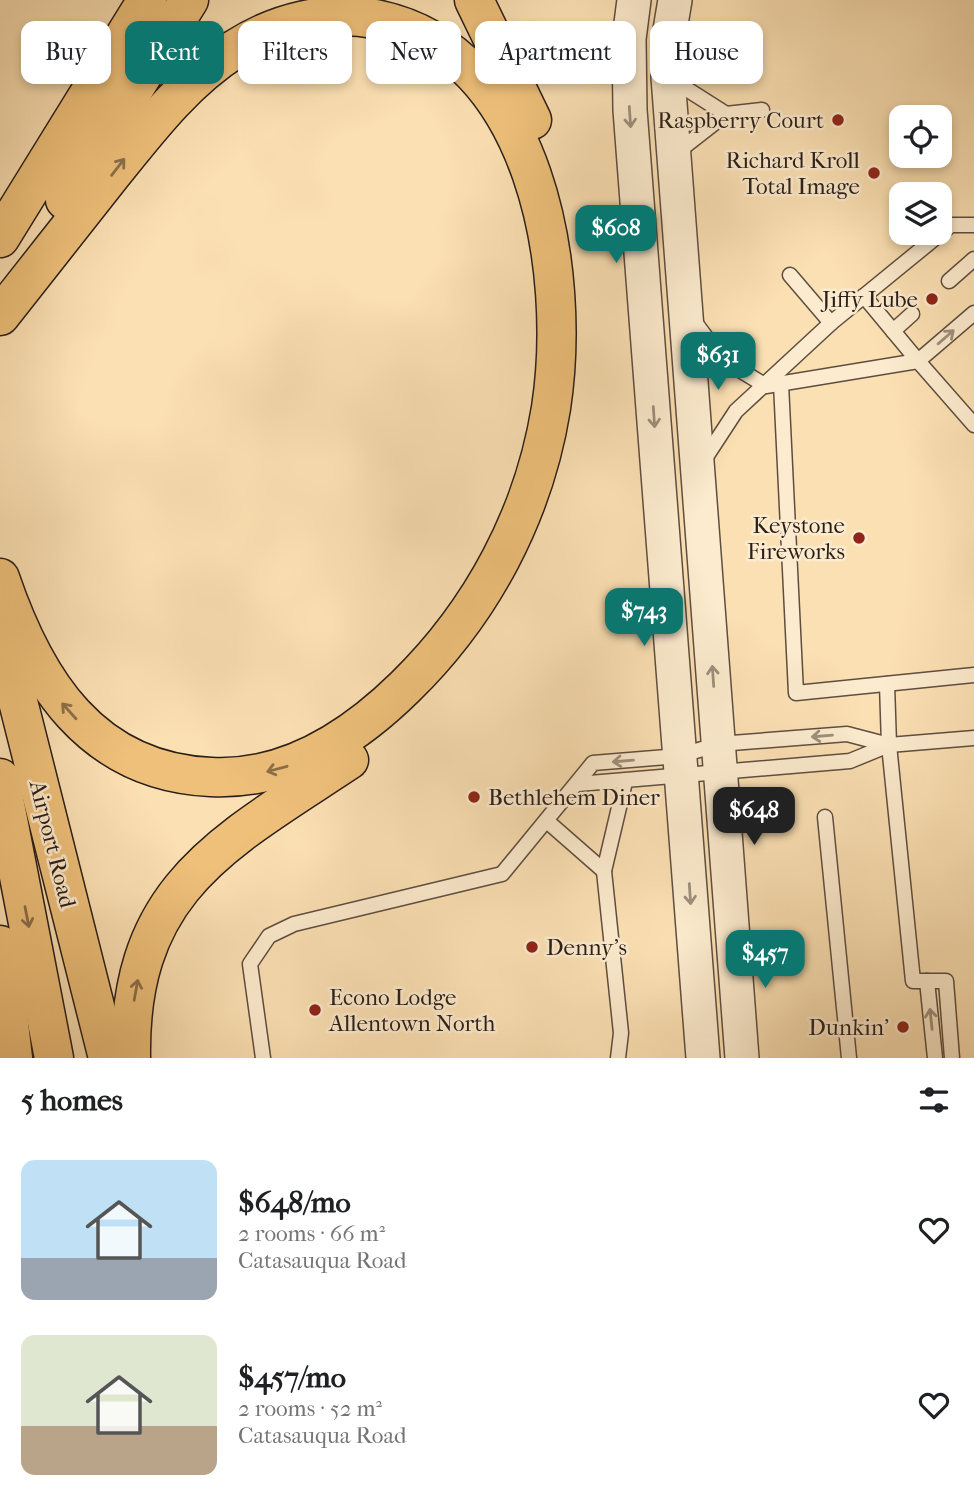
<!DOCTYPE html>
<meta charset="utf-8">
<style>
body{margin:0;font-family:"IM FELL French Canon",serif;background:#f6f6f6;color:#202124;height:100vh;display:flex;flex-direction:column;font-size:26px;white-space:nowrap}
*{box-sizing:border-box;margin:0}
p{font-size:23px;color:#757577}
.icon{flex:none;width:38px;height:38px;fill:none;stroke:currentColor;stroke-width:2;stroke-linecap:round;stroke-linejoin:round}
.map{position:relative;height:1058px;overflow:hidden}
.sheet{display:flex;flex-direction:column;background:#fff;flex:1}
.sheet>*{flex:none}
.banner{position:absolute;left:21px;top:21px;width:933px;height:63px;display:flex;gap:14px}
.buttons{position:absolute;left:889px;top:105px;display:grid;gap:14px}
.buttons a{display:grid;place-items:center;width:63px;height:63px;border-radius:14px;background:#fff;box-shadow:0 4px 10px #0003;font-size:35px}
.price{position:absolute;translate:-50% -60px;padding:0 16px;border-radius:14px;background:#0f766e;color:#fff;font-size:23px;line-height:46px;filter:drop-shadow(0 2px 4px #0008)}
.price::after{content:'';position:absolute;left:50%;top:42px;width:21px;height:16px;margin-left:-10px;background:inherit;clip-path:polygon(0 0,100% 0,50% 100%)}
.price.current{background:#222;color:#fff}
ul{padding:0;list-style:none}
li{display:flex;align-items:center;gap:21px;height:175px;padding:0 21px}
li span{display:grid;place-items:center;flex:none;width:196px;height:140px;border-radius:14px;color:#555}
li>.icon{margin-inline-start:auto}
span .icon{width:84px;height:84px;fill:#fffc;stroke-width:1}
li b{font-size:30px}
h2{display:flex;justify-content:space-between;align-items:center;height:84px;padding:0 21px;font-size:30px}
.chip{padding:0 24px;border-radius:14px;background:#fff;box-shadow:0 4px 10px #0003;font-size:24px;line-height:63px}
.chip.current{background:#0f766e;color:#fff}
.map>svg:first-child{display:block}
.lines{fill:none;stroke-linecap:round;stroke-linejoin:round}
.service-casing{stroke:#5e4e40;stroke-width:17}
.tertiary-casing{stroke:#5e4e40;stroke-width:36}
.primary-casing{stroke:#2a1e19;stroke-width:41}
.motorway-casing{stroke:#2a1e19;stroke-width:41}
.service{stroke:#fcebce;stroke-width:14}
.tertiary{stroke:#fcebce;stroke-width:33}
.primary{stroke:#eec07a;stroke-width:38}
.motorway{stroke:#eec07a;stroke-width:38}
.oneway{stroke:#9e8f7d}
.oneway2{stroke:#8c6f4a}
.poi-dot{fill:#8f2418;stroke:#fcebce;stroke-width:2.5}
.labels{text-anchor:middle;stroke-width:5;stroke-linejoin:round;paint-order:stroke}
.poi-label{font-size:23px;fill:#2a1e19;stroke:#fcebce;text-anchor:end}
.street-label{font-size:23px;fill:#2a1e19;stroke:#fcebce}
</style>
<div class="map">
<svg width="974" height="1058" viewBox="0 0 974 1058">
<rect width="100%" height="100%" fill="#fbe0b3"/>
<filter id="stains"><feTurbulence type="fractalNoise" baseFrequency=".00286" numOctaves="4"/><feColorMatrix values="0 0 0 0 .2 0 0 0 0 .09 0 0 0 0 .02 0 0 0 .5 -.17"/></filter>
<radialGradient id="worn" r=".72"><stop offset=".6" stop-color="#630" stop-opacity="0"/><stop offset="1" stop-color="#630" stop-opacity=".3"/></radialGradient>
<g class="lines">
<defs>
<g id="service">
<path d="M 671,79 L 726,114"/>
<path d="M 676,153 L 726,114 L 762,110"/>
<path d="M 790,275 L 831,323 L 951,225 L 974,225"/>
<path d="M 949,281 L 974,259"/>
<path d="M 864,296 L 918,361 L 974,313"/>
<path d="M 694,321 L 722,359 L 766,386 L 918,361 L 974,425"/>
<path d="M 893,331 L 912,314"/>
<path d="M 781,384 L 796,693 L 974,675"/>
<path d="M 702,463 L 736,411 L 831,323"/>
<path d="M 887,684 L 889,745 L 913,981 L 946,981 L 952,1058"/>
<path d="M 578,784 L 850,761 L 889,745 L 974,738"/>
<path d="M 825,817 L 849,1058"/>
<path d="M 548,822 L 604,871"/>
<path d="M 927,981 L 935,1058"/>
<path d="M 263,1058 L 250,964 L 269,936 L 294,924 L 502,874 L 593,763 L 679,756 L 719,744 L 847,734 L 889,745"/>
<path d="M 618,1058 L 621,1033 L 604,871 L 625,782"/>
</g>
<g id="tertiary">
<path d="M 634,0 L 629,39 L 630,110 L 703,1058"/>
<path d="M 675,0 L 668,42 L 668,77 L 742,1058"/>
</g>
<g id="primary">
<path d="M 0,630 L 108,1058"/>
<path d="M 0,778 L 54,1058"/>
</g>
<g id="motorway">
<path d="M 474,0 L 532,120"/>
<path d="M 65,200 L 189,0"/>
<path d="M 0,238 L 147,0"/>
<path d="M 0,316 C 36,270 72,225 108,179 C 146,132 183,82 235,49 C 277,22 327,10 375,19 C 537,51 572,271 551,408 C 534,514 482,612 405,687 C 352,739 287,781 211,777 C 91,772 35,681 0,578"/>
<path d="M 0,945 L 13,1058"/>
<path d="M 131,1058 C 128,888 224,843 349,760"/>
</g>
</defs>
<use href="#service" class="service-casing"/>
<use href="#tertiary" class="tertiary-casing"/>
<use href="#primary" class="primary-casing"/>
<use href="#motorway" class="motorway-casing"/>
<use href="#service" class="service"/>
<use href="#tertiary" class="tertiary"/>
<use href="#primary" class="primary"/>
<use href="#motorway" class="motorway"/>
</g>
<defs><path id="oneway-shaft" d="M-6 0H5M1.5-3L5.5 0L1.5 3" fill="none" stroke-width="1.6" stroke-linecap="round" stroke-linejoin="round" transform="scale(1.75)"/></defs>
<g class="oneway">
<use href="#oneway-shaft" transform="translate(630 117) rotate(86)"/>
<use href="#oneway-shaft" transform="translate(946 337) rotate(-41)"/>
<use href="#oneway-shaft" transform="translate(654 417) rotate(86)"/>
<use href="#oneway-shaft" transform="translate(713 676) rotate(-94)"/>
<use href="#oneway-shaft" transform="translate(822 736) rotate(175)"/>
<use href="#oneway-shaft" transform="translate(623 761) rotate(175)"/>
<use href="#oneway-shaft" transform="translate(690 894) rotate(86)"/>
<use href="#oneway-shaft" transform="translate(931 1019) rotate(-96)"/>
</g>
<g class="oneway2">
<use href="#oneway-shaft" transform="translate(118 167) rotate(-52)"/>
<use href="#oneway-shaft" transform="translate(69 711) rotate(-132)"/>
<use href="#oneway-shaft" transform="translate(277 769) rotate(165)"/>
<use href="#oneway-shaft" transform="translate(27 917) rotate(79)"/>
<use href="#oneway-shaft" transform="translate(136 990) rotate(-80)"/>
</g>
<g class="poi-dot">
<circle cx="838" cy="120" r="7"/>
<circle cx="874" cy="173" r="7"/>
<circle cx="932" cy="299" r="7"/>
<circle cx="859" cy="538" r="7"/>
<circle cx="474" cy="797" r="7"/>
<circle cx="532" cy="947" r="7"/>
<circle cx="315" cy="1010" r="7"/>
<circle cx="903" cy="1027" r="7"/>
</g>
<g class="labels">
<g class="poi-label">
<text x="824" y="128">Raspberry Court</text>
<text x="860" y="168">Richard Kroll<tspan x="860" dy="26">Total Image</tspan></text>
<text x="918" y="307">Jiffy Lube</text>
<text x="845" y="533">Keystone<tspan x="845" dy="26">Fireworks</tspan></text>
<text x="488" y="805" text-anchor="start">Bethlehem Diner</text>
<text x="546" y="955" text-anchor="start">Denny's</text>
<text x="329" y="1005" text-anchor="start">Econo Lodge<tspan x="329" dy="26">Allentown North</tspan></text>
<text x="889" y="1035">Dunkin'</text>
</g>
<g class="street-label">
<text transform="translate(53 844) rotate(76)" y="8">Airport Road</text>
</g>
</g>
<rect width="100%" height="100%" filter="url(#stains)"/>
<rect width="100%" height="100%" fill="url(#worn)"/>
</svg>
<div class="buttons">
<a><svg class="icon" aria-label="locate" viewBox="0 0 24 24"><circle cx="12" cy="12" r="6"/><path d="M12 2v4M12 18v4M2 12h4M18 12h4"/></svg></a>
<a><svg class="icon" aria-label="layers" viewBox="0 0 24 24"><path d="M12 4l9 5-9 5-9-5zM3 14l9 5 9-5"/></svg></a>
</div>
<b class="price" style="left:616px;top:265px">$608</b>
<b class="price" style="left:718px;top:392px">$631</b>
<b class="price" style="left:644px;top:648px">$743</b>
<b class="price current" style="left:754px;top:847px">$648</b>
<b class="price" style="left:765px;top:990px">$457</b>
<div class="banner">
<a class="chip">Buy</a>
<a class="chip current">Rent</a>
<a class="chip">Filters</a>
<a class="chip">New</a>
<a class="chip">Apartment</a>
<a class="chip">House</a>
</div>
</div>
<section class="sheet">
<h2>5 homes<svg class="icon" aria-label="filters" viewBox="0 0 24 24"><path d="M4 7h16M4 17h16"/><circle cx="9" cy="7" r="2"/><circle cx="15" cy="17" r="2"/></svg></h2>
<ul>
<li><span style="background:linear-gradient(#bfe0f5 70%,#9aa5b1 0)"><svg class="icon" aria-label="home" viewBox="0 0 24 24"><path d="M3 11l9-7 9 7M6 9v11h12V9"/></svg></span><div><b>$648/mo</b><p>2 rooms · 66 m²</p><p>Catasauqua Road</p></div><svg class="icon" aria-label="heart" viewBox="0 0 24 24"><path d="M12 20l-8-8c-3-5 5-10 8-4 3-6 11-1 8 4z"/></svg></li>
<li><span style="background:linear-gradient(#dfe7d0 65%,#b9a48a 0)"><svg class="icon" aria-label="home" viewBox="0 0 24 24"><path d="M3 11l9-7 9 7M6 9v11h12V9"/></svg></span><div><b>$457/mo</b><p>2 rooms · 52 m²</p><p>Catasauqua Road</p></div><svg class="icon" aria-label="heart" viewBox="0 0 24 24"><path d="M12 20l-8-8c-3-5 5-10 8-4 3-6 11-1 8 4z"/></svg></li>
</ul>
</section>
